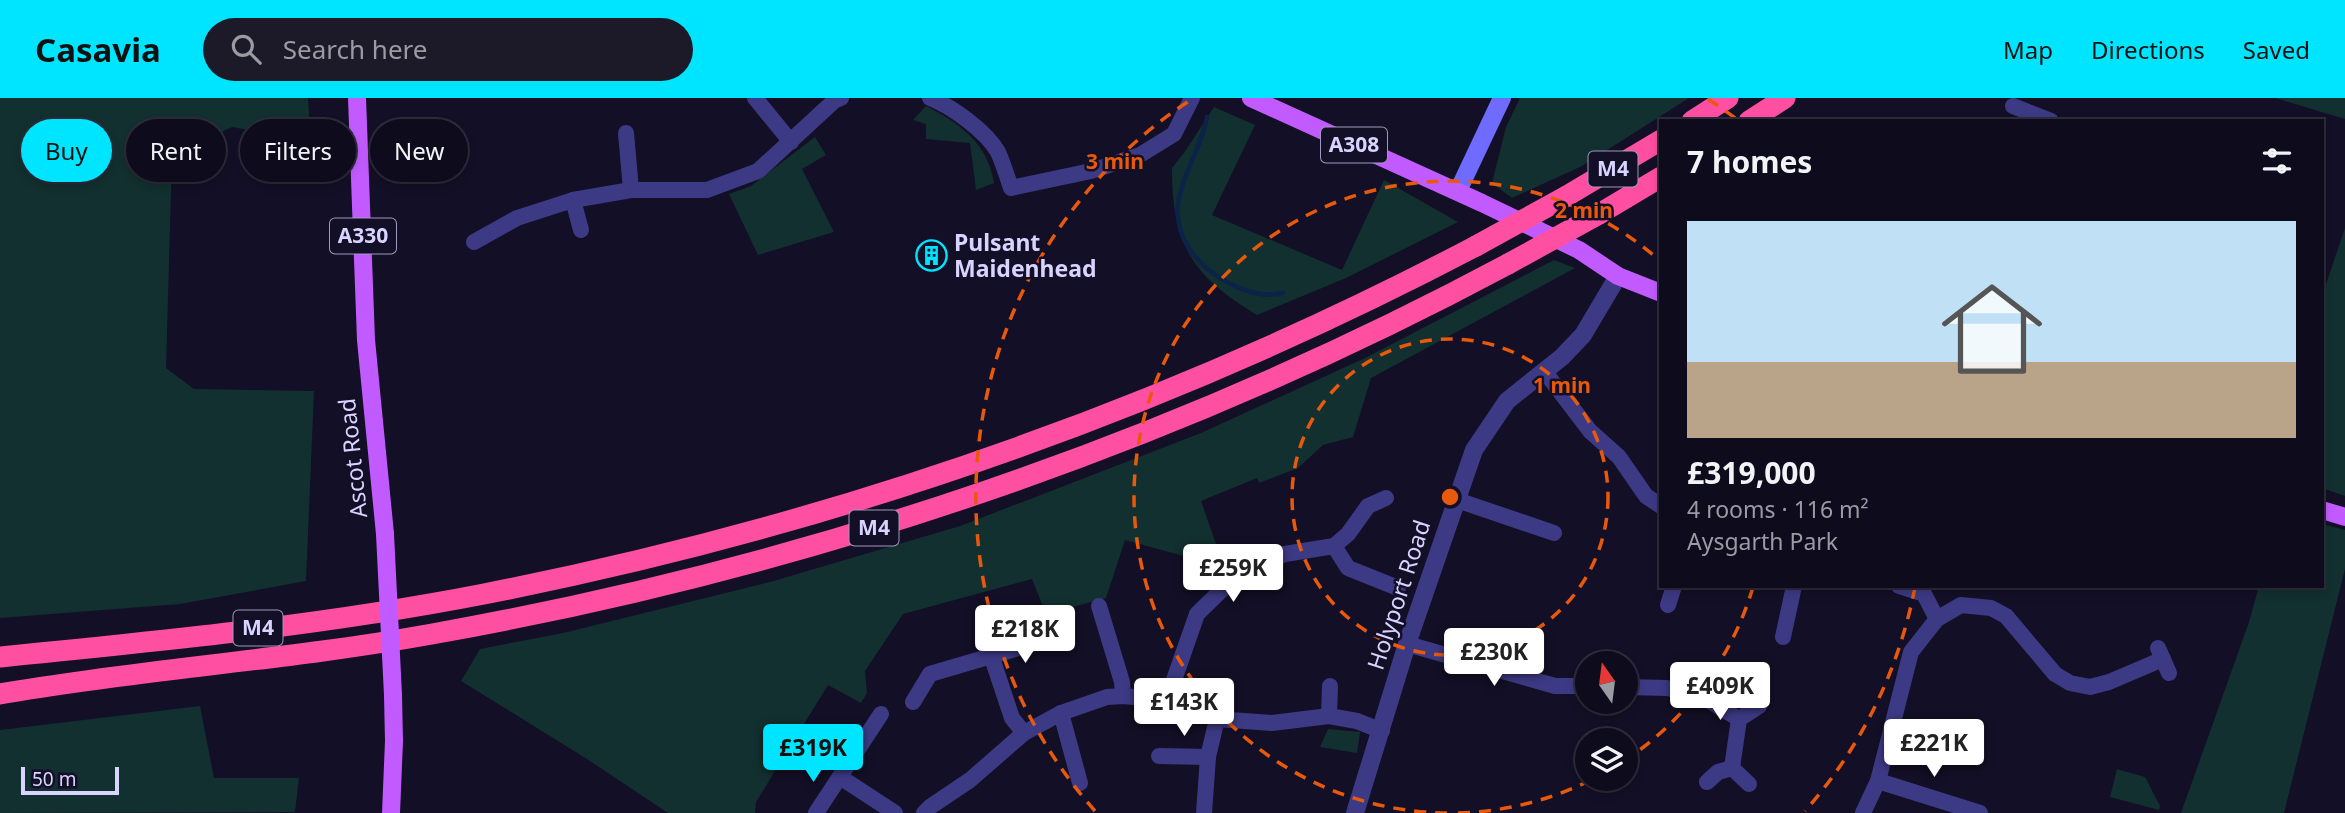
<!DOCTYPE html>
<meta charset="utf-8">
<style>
body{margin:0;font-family:"Noto Sans",sans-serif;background:#1c1929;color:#f1f3f6;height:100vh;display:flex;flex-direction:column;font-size:26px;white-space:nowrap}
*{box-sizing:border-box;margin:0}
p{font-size:23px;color:#9b9ba3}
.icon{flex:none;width:38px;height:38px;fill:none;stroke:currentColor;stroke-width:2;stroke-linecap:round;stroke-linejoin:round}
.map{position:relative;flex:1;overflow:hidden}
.details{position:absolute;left:1659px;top:21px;width:665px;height:469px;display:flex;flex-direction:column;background:#0e0b1c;border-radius:0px;box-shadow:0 4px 10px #0003,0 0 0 2px #2e2b3b}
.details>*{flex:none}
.guide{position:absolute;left:21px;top:21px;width:665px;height:63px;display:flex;gap:14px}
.needle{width:46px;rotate:346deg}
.fabs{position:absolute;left:1575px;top:553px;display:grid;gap:14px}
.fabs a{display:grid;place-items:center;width:63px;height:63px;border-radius:50%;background:#0e0b1c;box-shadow:0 4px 10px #0003,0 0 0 2px #2e2b3b;font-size:35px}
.scale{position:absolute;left:21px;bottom:18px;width:98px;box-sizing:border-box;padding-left:7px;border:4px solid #d9d4ff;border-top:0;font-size:19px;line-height:24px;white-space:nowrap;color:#d9d4ff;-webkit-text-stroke:5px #130f26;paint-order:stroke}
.price{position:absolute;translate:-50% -60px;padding:0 16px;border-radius:7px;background:#fff;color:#222;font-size:23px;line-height:46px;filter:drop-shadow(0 2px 4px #0008)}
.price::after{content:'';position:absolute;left:50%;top:42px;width:21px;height:16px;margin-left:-10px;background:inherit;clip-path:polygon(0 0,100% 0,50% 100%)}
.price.current{background:#00e5ff;color:#111}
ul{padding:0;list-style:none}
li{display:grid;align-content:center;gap:14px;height:371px;padding:0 28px}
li+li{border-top:2px solid #2e2b3b}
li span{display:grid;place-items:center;height:217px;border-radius:0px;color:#555}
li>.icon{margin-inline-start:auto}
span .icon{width:126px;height:126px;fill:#fffc;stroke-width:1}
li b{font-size:30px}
h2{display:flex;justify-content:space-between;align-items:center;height:84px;padding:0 28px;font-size:30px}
.tag{padding:0 24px;border-radius:32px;background:#0e0b1c;box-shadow:0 4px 10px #0003,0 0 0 2px #2e2b3b;font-size:24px;line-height:63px}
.tag.current{background:#00e5ff;color:#111}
header{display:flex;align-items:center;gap:42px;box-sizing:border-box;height:98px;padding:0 35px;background:#00e5ff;color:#111}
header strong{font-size:33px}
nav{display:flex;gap:38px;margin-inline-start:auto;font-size:24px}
.search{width:490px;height:63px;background:#1c1929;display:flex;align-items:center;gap:18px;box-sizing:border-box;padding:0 24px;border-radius:38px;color:#9b9ba3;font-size:26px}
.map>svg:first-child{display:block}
.green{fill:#12302f}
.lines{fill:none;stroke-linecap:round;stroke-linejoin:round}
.stream{stroke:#0c2248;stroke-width:4.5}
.minor{stroke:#3d3a85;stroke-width:16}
.tertiary{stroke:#3d3a85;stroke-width:18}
.secondary{stroke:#6f6bff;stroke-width:18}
.primary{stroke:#c25bff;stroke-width:18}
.motorway{stroke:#ff4fa3;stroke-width:21}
.primary-bridge{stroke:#c25bff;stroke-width:18}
.motorway-bridge{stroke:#ff4fa3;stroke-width:21}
.ring{fill:none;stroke:#e8590c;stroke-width:3.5;stroke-dasharray:12 9}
.labels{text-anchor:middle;stroke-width:5;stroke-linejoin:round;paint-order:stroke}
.shield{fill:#130f26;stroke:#9e99be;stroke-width:2}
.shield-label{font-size:21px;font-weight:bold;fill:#d9d4ff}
.poi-label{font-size:23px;font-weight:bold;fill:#d9d4ff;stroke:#130f26;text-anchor:start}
.street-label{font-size:23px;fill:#d9d4ff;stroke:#130f26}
.centre{fill:#e8590c;stroke:#130f26;stroke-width:3.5}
.ring-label{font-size:21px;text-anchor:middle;font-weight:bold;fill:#e8590c;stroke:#130f26;stroke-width:5;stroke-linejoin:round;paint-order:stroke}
</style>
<header>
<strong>Casavia</strong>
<div class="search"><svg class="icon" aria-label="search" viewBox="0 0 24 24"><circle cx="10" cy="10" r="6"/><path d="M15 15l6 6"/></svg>Search here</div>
<nav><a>Map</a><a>Directions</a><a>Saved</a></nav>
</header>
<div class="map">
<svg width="2345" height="715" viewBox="0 0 2345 715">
<rect width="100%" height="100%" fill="#130f26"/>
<g class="green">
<path d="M 0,0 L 308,0 L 311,44 L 232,29 L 172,58 L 166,270 L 194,291 L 314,293 L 306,483 L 180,506 L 0,520 Z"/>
<path d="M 1520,0 L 1689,0 L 1582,68 L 1512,100 L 1492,85 L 1506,29 Z"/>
<path d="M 2276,0 L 2345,0 L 2345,21 L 2285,3 Z"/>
<path d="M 926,8 C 959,25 988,45 994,85 L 976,92 L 970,45 L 926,41 L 926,26 L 913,22 Z"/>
<path d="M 1214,9 L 1255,27 L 1212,117 L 1342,172 L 1384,82 L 1458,124 L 1346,180 L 1257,217 C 1192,178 1172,146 1172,70 L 1184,55 Z"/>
<path d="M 815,39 L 826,57 L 802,71 L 834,134 L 758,157 L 729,96 L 751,88 Z"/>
<path d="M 2345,130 L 2345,398 L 2322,390 L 2322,198 Z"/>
<path d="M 1554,162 L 1575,170 L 1371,280 L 1353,339 L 1323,347 L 1298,370 L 1259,385 L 1257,380 L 1201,403 L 1224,469 L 1125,442 L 1106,500 L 1046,516 L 1032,481 L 903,516 L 865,573 L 867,595 L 861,605 L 828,587 L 756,704 L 755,715 L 668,715 L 587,661 L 461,583 L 480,551 L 563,535 L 770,484 L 960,428 L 1201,335 L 1365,260 Z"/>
<path d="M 2322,426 L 2345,432 L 2345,471 L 2284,715 L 2181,715 L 2249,524 L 2259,488 L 2322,488 Z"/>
<path d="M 200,608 L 214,680 L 299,680 L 295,714 L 0,715 L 0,632 Z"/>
<path d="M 1328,631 L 1360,634 L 1357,655 L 1320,649 Z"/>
<path d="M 2117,671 L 2145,679 L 2160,708 L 2159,712 L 2110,699 Z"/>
</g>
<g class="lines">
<path class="stream" d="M 1207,19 C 1199,64 1160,101 1187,147 C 1195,160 1208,173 1222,181 C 1240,192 1262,200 1283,195"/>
<g class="minor">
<path d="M 755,0 L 791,44"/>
<path d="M 930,0 C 951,8 986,33 998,54 C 1003,65 1007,78 1011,90 L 1091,73 L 1140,57 L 1174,36 L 1192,0"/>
<path d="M 2013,8 L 2051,23"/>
<path d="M 626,35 L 631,92"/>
<path d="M 573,102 L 581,132"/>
<path d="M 474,144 L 517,120 L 573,102 L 631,92 L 707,92 L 758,73 L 834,3 L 841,0"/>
<path d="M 1545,274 L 1590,333 L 1619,359 L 1646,398 L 1661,408"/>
<path d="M 1457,402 L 1554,435"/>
<path d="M 1334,448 L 1348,470 L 1398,490"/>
<path d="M 1899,488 L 1924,496 L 1937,521"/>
<path d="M 1668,507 L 1674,488"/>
<path d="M 1099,508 L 1122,584 L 1123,598"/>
<path d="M 1783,539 L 1794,488"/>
<path d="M 1407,546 L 1555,588 L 1587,588"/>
<path d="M 2158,550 L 2169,575"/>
<path d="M 991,557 L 1012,620 L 1024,635"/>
<path d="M 1626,589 L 1667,590 L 1701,598 L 1739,621"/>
<path d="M 1167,602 L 1197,516 L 1235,479 L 1285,456 L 1334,448 L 1348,436 L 1368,408 L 1386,400"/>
<path d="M 913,604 L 930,576 L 1049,541"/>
<path d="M 1061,615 L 1080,685"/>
<path d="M 1329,618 L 1330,588"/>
<path d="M 1159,658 L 1208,659"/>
<path d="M 1732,670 L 1739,621 L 1759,608"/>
<path d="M 840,679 L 895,715"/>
<path d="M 1878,683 L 1980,715"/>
<path d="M 1707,684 L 1718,674 L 1732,670 L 1749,686"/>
<path d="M 816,715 L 881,616"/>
<path d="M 924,715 L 930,709 L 970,682 L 1024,635 L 1061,615 L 1107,599 L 1123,598 L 1167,602 L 1217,621 L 1272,625 L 1329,618 L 1357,623 L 1382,633"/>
<path d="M 1204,715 L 1208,659 L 1217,621"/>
<path d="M 1863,715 L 1878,683 L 1911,554 L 1937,521 L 1961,507 L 1991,510 L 2006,518 L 2055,576 L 2070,585 L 2090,589 L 2109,584 L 2163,561"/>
</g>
<path class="tertiary" d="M 1355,715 L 1407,546 L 1474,352 L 1507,303 L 1562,259 L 1583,237 L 1618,178"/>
<path class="secondary" d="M 1458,93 L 1502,0"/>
<g class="primary">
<path d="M 357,0 L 366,242 L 385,436"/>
<path d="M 1251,0 L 1482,105 L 1579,152 L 1618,178 L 1661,195"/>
<path d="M 2322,412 L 2345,419"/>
<path d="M 391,715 L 394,643 L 393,597"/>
</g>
<g class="motorway">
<path d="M 1692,23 L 1728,0"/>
<path d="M 1749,23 L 1785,0"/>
<path d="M 1565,99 L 1661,42"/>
<path d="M 1599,116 L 1661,79"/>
<path d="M 0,559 C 162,543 325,527 484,496 C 831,428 1164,312 1476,148"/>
<path d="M 0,596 C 143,571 289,562 432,536 C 808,469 1172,346 1508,166"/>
</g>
<path class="primary-bridge" d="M 385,436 L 393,597"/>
<g class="motorway-bridge">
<path d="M 1476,148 L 1565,99"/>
<path d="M 1508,166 L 1599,116"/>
</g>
</g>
<g class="ring">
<circle cx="1450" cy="399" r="158"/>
<path d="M1753 489A316 316 0 0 1 1627 661M1591 682A316 316 0 0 1 1453 715M1447 715A316 316 0 1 1 1659 162"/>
<path d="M1915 489A474 474 0 0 1 1805 713M1095 713A474 474 0 0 1 1192 1M1708 1A474 474 0 0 1 1735 20"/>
</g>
<defs>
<symbol id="building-ring" viewBox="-11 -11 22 22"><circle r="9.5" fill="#130f26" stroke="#00e5ff" stroke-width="1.5"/><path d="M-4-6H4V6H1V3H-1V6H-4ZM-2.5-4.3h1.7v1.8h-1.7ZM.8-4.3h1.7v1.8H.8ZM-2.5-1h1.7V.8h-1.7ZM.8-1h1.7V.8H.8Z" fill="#00e5ff"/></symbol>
</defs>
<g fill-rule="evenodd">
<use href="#building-ring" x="914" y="140" width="35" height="35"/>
</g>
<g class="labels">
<g class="shield">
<rect x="1321" y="29.5" width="66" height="35" rx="5"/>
<rect x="1588.5" y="53.5" width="49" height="35" rx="5"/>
<rect x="330" y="120.5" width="66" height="35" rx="5"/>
<rect x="849.5" y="412.5" width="49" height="35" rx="5"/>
<rect x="233.5" y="512.5" width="49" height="35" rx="5"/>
</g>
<g class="shield-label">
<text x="1354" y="54">A308</text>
<text x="1613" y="78">M4</text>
<text x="363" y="145">A330</text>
<text x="874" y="437">M4</text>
<text x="258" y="537">M4</text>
</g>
<g class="poi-label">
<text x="954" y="153">Pulsant<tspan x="954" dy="26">Maidenhead</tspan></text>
</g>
<g class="street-label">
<text transform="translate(353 360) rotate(-96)" y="8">Ascot Road</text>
<text transform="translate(1399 497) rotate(-72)" y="8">Holyport Road</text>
</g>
</g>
<circle cx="1450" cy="399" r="10" class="centre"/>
<g class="ring-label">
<text x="1115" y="71">3 min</text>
<text x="1584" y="120">2 min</text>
<text x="1562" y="295">1 min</text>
</g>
</svg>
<div class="fabs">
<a><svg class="needle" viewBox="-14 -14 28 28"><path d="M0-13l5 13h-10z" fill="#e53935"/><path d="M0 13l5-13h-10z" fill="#9b9ba3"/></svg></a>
<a><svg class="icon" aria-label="layers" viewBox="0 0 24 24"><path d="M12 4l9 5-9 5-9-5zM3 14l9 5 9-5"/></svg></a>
</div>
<div class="scale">50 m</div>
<b class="price" style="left:1233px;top:506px">£259K</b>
<b class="price" style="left:1025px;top:567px">£218K</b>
<b class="price" style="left:1494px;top:590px">£230K</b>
<b class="price" style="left:1720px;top:624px">£409K</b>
<b class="price" style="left:1184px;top:640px">£143K</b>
<b class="price" style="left:1934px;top:681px">£221K</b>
<b class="price current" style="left:813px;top:686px">£319K</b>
<div class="guide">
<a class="tag current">Buy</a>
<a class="tag">Rent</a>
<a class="tag">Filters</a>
<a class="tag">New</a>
</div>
<section class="details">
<h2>7 homes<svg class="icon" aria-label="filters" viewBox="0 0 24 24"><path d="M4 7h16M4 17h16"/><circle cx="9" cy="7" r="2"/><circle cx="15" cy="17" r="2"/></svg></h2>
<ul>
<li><span style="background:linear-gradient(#bfe0f5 65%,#b9a48a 0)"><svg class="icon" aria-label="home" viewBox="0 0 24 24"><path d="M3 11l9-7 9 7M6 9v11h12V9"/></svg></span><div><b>£319,000</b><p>4 rooms · 116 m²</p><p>Aysgarth Park</p></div></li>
</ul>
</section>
</div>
